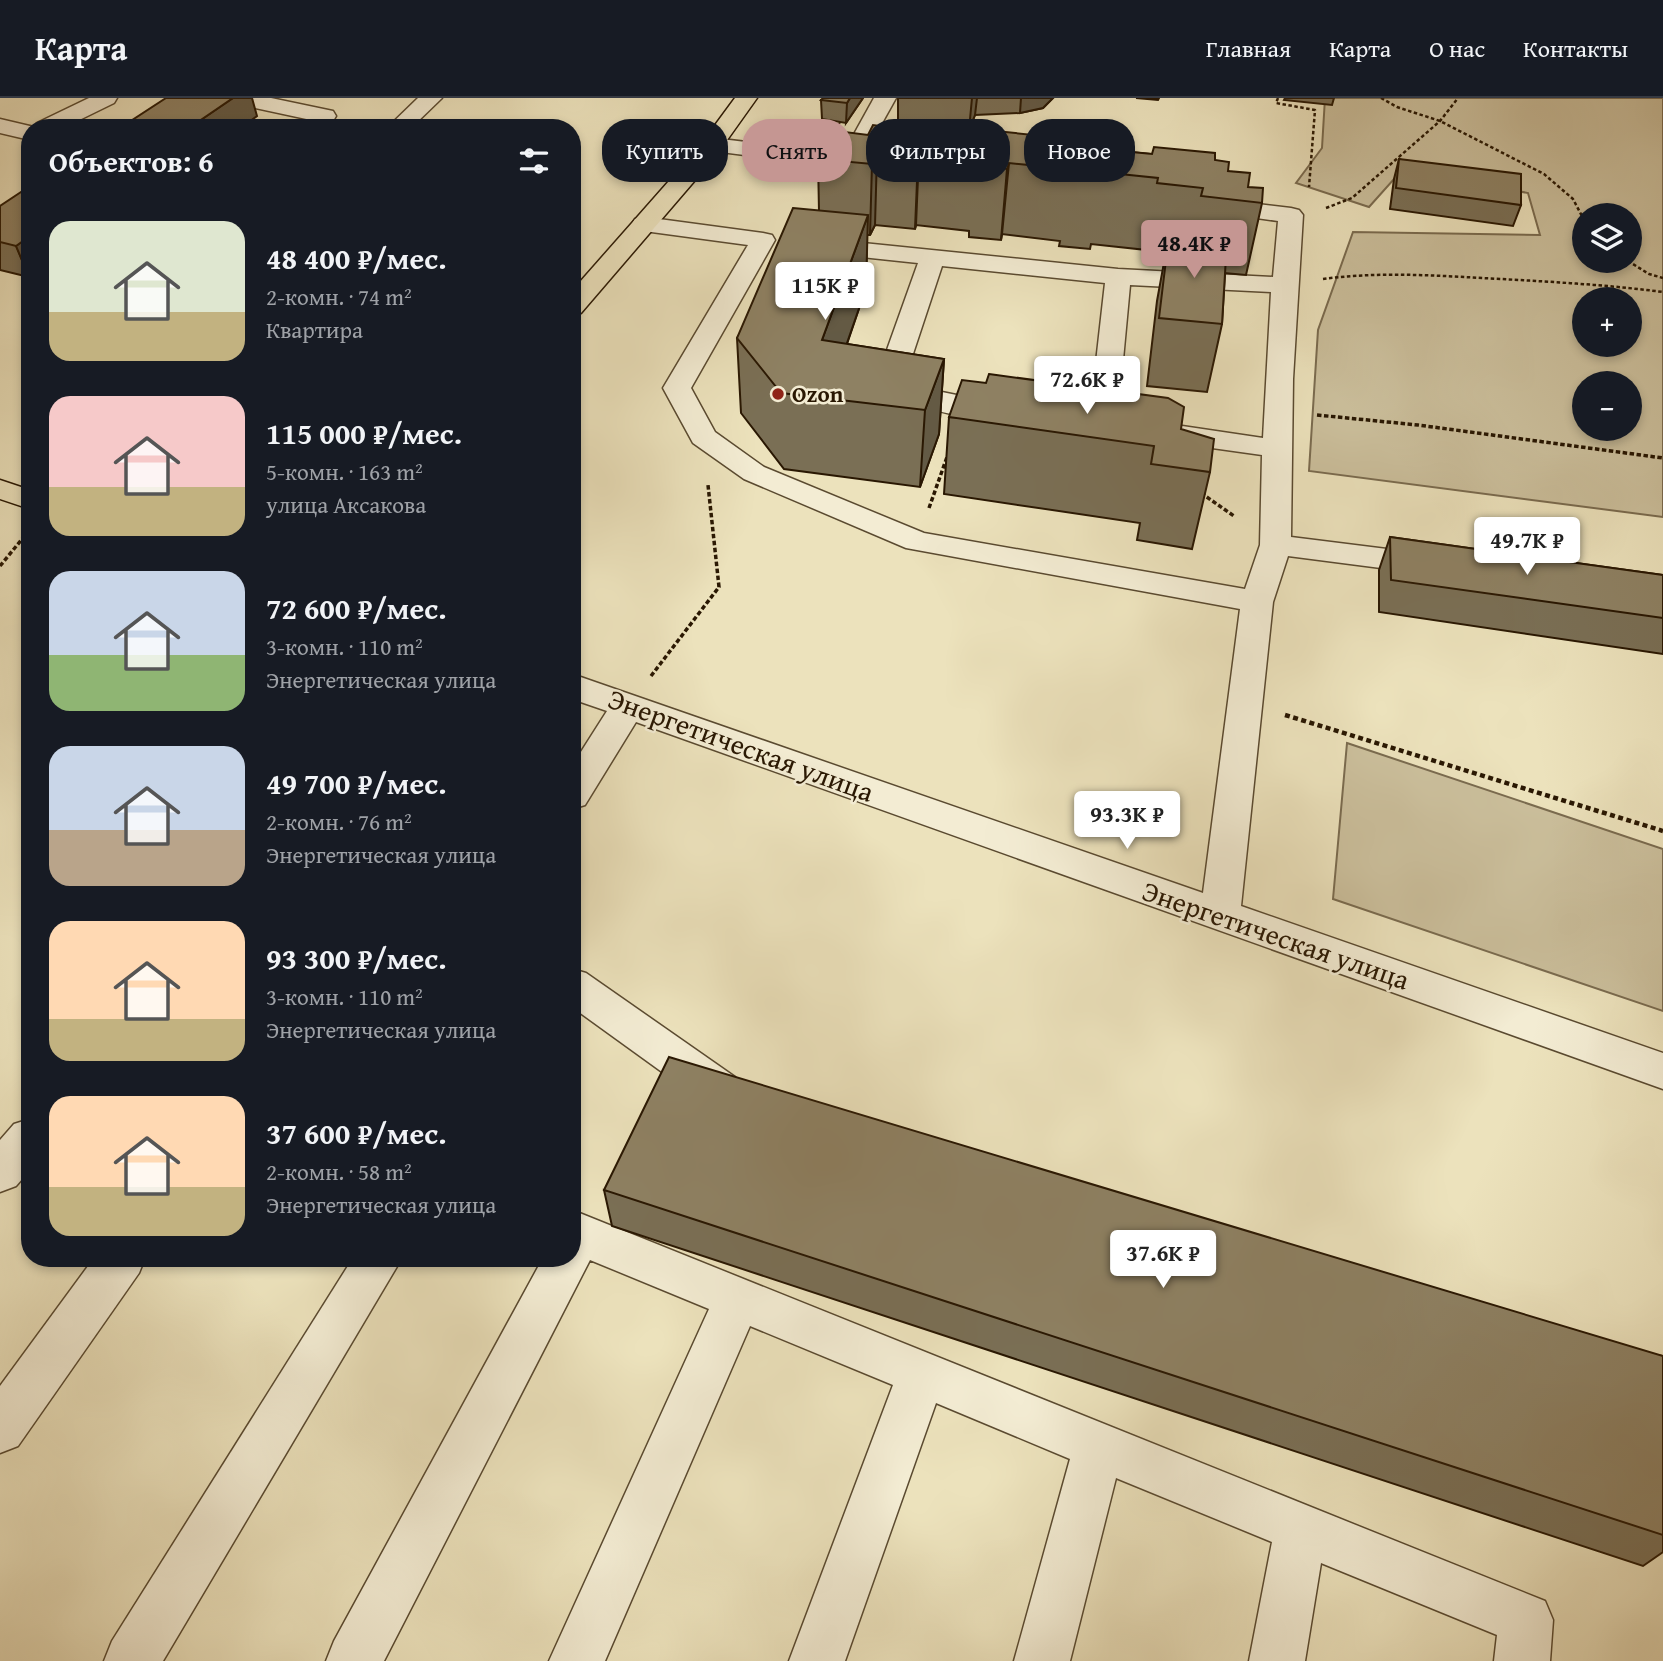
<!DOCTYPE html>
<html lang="ru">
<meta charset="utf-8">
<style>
body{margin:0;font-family:"Gentium Book Plus",serif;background:#242831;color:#f1f3f6;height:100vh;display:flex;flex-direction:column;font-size:26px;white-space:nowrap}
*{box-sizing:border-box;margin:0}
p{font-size:23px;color:#9ea1a6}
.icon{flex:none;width:38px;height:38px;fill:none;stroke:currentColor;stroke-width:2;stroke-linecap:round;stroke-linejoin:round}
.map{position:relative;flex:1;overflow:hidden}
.side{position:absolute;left:21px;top:21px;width:560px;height:1148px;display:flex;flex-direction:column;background:#171b24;border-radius:28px;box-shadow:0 4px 10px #0003}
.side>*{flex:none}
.guide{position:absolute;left:602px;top:21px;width:665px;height:63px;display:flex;gap:14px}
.buttons{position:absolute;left:1572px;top:105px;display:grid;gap:14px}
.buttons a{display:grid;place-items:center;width:70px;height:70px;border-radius:50%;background:#171b24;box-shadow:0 4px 10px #0003;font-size:35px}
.price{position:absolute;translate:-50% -60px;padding:0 16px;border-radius:7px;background:#fff;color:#222;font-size:23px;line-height:46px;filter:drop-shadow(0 2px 4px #0008)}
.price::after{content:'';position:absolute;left:50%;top:42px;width:21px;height:16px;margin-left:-10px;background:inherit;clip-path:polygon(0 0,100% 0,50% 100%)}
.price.active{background:#c59692;color:#111}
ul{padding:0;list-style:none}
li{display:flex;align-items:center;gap:21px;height:175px;padding:0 28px}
li span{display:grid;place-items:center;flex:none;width:196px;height:140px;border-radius:21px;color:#555}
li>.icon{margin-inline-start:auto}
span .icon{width:84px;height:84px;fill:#fffc;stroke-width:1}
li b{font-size:30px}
h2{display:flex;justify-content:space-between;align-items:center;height:84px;padding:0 28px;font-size:30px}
.pill{padding:0 24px;border-radius:28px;background:#171b24;box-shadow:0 4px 10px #0003;font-size:24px;line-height:63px}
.pill.active{background:#c59692;color:#111}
header{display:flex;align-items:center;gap:42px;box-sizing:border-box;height:98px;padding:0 35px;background:#171b24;border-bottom:2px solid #363941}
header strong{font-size:33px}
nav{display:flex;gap:38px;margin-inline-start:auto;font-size:24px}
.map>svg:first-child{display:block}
.green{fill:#cbbf9c;stroke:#7a6b4f;stroke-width:2;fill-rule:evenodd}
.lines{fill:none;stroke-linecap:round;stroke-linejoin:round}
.minor-casing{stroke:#5a4a30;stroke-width:3}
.major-casing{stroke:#291702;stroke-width:3}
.path-far2{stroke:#291702;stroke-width:2.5;stroke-dasharray:3.5 2.5;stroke-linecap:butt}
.path-far1{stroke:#291702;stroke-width:3.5;stroke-dasharray:4.5 2.5;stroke-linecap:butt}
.path{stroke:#291702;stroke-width:4.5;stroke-dasharray:5 3.5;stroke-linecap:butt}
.minor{fill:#f3ecd3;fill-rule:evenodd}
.major{fill:#ece2bc;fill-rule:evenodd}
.wall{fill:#7a6f55;stroke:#291702;stroke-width:2}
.shaded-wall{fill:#635a45;stroke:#291702;stroke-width:2}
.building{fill:#8e8163;stroke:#291702;stroke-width:2}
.poi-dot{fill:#8f2418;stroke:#f3ecd3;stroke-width:2.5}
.labels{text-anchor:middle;stroke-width:5;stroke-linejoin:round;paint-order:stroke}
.far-poi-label{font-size:23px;font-weight:bold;fill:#291702;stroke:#f3ecd3;text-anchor:start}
.street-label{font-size:28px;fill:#291702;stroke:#f3ecd3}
</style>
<header>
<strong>Карта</strong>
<nav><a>Главная</a><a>Карта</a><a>О нас</a><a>Контакты</a></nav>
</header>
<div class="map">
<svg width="1663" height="1563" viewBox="0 0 1663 1563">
<rect width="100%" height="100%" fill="#ece2bc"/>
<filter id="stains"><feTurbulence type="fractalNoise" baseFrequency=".00286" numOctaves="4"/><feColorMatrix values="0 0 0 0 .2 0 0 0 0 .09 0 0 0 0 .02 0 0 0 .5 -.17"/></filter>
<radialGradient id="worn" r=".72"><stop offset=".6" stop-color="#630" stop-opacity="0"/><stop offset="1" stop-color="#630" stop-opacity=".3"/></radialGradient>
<g class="green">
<path d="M 1325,0 L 1663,0 L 1663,419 L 1309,373 L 1318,232 L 1353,134 L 1540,137 L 1528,95 L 1402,72 L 1369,109 L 1296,85 L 1322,50 ZM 1584,117 L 1629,117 L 1629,163 L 1584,163 ZM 1584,201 L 1629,201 L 1629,247 L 1584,247 ZM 1584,285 L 1629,285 L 1629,331 L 1584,331 Z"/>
<path d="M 1347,645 L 1663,751 L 1663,913 L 1333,801 Z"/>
</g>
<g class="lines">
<defs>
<g id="minor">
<path d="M 89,0 L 117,0 L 114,5 L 63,30 L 30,30 L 30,42 L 0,35 L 0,21 L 34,29 L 37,25 Z"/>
<path d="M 229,0 L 271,0 L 333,13 L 336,18 L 333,23 L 325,25 L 232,5 Z"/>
<path d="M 418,0 L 442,0 L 411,30 L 387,30 Z"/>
<path d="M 874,0 L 896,0 L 867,52 L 851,52 L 848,47 Z"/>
<path d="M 713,40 L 871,59 L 879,61 L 882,66 L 879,71 L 871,73 L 705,52 L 702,47 L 705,42 Z"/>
<path d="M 1208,100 L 1291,110 L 1299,112 L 1303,117 L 1293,281 L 1291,439 L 1435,457 L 1446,460 L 1451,467 L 1446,474 L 1435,477 L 1288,458 L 1273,504 L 1241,808 L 1663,955 L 1663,991 L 636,624 L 585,707 L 572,711 L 572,668 L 607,613 L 572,601 L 572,576 L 1203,795 L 1240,511 L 906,450 L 744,381 L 693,345 L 663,290 L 748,147 L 644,133 L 635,131 L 632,126 L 635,121 L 644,119 L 763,135 L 772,137 L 775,142 L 691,290 L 715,334 L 764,369 L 924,435 L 1245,491 L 1260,447 L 1262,357 L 1162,343 L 1152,340 L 1148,334 L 1152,328 L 1162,325 L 1263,340 L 1271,194 L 1130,187 L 1117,326 L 1113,332 L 1103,335 L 1093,332 L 1089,326 L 1105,185 L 942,168 L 903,286 L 1015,309 L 1019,315 L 1015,321 C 984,329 910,305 877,297 L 873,291 L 918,165 L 814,154 L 805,152 L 802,147 L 805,142 L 814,140 L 1118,171 L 1273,179 L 1278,123 L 1200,112 L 1196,107 L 1200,102 Z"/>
<path d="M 572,871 L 586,875 L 735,979 L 742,992 L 735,1005 L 720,1010 L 705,1005 L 572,909 Z"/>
<path d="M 30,1021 L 30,1072 L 16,1088 L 0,1094 L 0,1042 L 14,1026 Z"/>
<path d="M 572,1112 L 1545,1503 L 1553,1522 L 1550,1563 L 1494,1563 L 1497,1537 L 1321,1465 L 1305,1563 L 1249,1563 L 1272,1444 L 1116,1380 L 1070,1563 L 1014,1563 L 1070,1361 L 936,1305 L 845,1563 L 789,1563 L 893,1287 L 750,1228 L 605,1563 L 549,1563 L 709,1211 L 590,1162 L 384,1563 L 326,1563 L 334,1543 L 543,1160 L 572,1160 Z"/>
<path d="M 94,1160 L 145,1160 L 139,1175 L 18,1348 L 0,1355 L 0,1288 Z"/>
<path d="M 353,1160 L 402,1160 L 163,1563 L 104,1563 L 112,1543 Z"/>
</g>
<g id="major">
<path d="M 735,0 L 757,0 L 715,59 L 581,215 L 572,217 L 572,193 L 699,49 Z"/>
<path d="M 0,382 L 30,392 L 30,411 L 0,401 Z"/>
</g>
</defs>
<use href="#minor" class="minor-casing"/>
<use href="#major" class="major-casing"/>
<g class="path-far2">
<path d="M 1278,0 L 1276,5 L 1315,12 L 1309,89"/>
<path d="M 1381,0 L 1397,9 L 1440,23 L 1544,76 L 1573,101 L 1584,122"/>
<path d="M 1326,110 L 1352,100 L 1440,23 L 1458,0"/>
<path d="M 1628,163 L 1649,176 L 1663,180"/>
<path d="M 1323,181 C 1383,173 1441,178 1501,181 C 1555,184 1609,187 1663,194"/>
</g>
<g class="path-far1">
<path d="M 1317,317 L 1418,327 L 1663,360"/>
<path d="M 1201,395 L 1234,418"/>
<path d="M 929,410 L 947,359"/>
<path d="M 0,468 L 27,435"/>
<path d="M 651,578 L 719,489 L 708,387"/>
</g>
<path class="path" d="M 1285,617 L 1663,733"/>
<use href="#minor" class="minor"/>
<use href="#major" class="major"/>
</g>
<g class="wall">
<path d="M 863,0 L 846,25 L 822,21 L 821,2 Z"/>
<path d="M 898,0 L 1053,0 L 1043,10 L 1020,15 L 975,17 L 969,32 L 948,30 L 948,35 L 1033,45 L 1215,62 L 1248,89 L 1262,105 L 1246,177 L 1225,175 L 1222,226 L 1207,294 L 1147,288 L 1157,203 L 1165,159 L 1145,157 L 1146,152 L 1091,146 L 1090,151 L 1059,148 L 1060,143 L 1002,136 L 1001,142 L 969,139 L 969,133 L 916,127 L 915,131 L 875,127 L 870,137 L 867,137 L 866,190 L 847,246 L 944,261 L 939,336 L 920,389 L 784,371 L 741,315 L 737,240 L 819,113 L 818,61 L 823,52 L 799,49 L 799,39 L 839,36 L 832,48 L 838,48 L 868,37 L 898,24 Z"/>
<path d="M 1136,0 L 1159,0 L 1158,2 Z"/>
<path d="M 1285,0 L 1334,0 L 1332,7 L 1284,2 Z"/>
<path d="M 1399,61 L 1521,107 L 1513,128 L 1390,111 L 1394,81 Z"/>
<path d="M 0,108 L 29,179 L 0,172 Z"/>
<path d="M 949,319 L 1181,331 L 1210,374 L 1192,451 L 1137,442 L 1140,425 L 944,396 Z"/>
<path d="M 1390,439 L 1663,477 L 1663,556 L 1379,514 L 1379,472 Z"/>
<path d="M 604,1092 L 1663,1258 L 1663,1454 L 1643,1468 L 612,1128 Z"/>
</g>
<g class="shaded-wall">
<path d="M 233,0 L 252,0 L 257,18 L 241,30 L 189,30 Z"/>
<path d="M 850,0 L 863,0 L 846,25 L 847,5 Z"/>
<path d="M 972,0 L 977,0 L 975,17 L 969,32 Z"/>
<path d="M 1021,0 L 1053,0 L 1043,10 L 1020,15 Z"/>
<path d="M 839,26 L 839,36 L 828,53 L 828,42 Z"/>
<path d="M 877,56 L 875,127 L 870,137 L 872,66 Z"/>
<path d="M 919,56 L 916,127 L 915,131 L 918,60 Z"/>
<path d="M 1009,65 L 1002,136 L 1001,142 L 1007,71 Z"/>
<path d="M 868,117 L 866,190 L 828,300 L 822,242 Z"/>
<path d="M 30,138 L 30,178 L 29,179 L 16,148 Z"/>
<path d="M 944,261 L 939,336 L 920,389 L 925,312 Z"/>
</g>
<g class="building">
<path d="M 166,0 L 233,0 L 189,30 L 120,30 Z"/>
<path d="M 823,0 L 850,0 L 847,5 L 821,2 Z"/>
<path d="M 811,22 L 839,26 L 828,42 L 799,39 Z"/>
<path d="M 890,23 L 948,29 L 946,35 L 973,37 L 976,31 L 1034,37 L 1031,45 L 1066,48 L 1068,41 L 1124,46 L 1122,53 L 1152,56 L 1154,49 L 1215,55 L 1215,62 L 1229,64 L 1228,73 L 1250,75 L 1248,89 L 1263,90 L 1262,105 L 1201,98 L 1203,90 L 1157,85 L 1158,80 L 1101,74 L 1100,80 L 1068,76 L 1069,71 L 1009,65 L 1007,71 L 974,67 L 976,62 L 919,56 L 918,60 L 877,56 L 872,66 L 818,61 L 826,47 L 838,48 L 845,34 L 868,37 L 873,27 L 887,29 Z"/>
<path d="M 1399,61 L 1521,76 L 1521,107 L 1396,90 Z"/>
<path d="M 30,88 L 30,138 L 16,148 L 0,144 L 0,108 Z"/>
<path d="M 793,110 L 868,117 L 822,242 L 944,261 L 925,312 L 781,295 L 737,240 Z"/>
<path d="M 1169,137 L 1227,142 L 1222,226 L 1159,220 Z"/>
<path d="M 989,276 L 1168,300 L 1184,309 L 1181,331 L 1214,341 L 1210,374 L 1151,366 L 1154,348 L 949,319 L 962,282 L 986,285 Z"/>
<path d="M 1390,439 L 1663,477 L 1663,520 L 1391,482 Z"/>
<path d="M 669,959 L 1663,1258 L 1663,1437 L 604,1092 Z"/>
</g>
<circle class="poi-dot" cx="778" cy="296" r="7"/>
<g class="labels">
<g class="far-poi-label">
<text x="792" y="304">Ozon</text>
</g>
<g class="street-label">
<text transform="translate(741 647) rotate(20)" y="10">Энергетическая улица</text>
<text transform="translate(1276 837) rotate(19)" y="10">Энергетическая улица</text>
</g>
</g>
<rect width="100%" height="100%" filter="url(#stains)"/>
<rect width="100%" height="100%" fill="url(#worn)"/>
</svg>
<div class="buttons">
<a><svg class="icon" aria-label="layers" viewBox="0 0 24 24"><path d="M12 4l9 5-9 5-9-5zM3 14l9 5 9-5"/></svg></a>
<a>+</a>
<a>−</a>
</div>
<b class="price active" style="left:1194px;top:182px">48.4K ₽</b>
<b class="price" style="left:825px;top:224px">115K ₽</b>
<b class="price" style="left:1087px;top:318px">72.6K ₽</b>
<b class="price" style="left:1527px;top:479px">49.7K ₽</b>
<b class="price" style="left:1127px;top:753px">93.3K ₽</b>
<b class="price" style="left:1163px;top:1192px">37.6K ₽</b>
<div class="guide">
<a class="pill">Купить</a>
<a class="pill active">Снять</a>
<a class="pill">Фильтры</a>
<a class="pill">Новое</a>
</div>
<section class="side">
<h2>Объектов: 6<svg class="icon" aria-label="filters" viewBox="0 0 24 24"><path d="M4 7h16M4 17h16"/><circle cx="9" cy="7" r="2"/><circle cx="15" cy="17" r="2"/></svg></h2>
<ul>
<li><span style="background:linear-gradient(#dfe7d0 65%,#c2b280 0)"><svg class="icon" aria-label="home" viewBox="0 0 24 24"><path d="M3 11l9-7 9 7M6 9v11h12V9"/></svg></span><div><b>48 400 ₽/мес.</b><p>2-комн. · 74 m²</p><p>Квартира</p></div></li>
<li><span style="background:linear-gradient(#f6c9c9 65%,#c2b280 0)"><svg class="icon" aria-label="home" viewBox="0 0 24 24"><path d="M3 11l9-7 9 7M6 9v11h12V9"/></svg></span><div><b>115 000 ₽/мес.</b><p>5-комн. · 163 m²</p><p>улица Аксакова</p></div></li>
<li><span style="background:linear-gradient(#c9d6e8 60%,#8fb573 0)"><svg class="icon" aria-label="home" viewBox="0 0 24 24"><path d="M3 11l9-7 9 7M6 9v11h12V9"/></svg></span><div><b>72 600 ₽/мес.</b><p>3-комн. · 110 m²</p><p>Энергетическая улица</p></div></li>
<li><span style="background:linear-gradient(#c9d6e8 60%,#b9a48a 0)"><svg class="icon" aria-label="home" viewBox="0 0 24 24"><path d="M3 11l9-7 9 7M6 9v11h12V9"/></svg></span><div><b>49 700 ₽/мес.</b><p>2-комн. · 76 m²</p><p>Энергетическая улица</p></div></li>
<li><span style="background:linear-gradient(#ffd9b3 70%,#c2b280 0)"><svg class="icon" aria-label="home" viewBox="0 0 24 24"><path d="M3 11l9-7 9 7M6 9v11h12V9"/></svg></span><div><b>93 300 ₽/мес.</b><p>3-комн. · 110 m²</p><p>Энергетическая улица</p></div></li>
<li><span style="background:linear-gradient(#ffd9b3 65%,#c2b280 0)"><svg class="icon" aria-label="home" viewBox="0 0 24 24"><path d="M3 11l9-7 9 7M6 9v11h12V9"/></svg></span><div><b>37 600 ₽/мес.</b><p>2-комн. · 58 m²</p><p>Энергетическая улица</p></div></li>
</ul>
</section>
</div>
